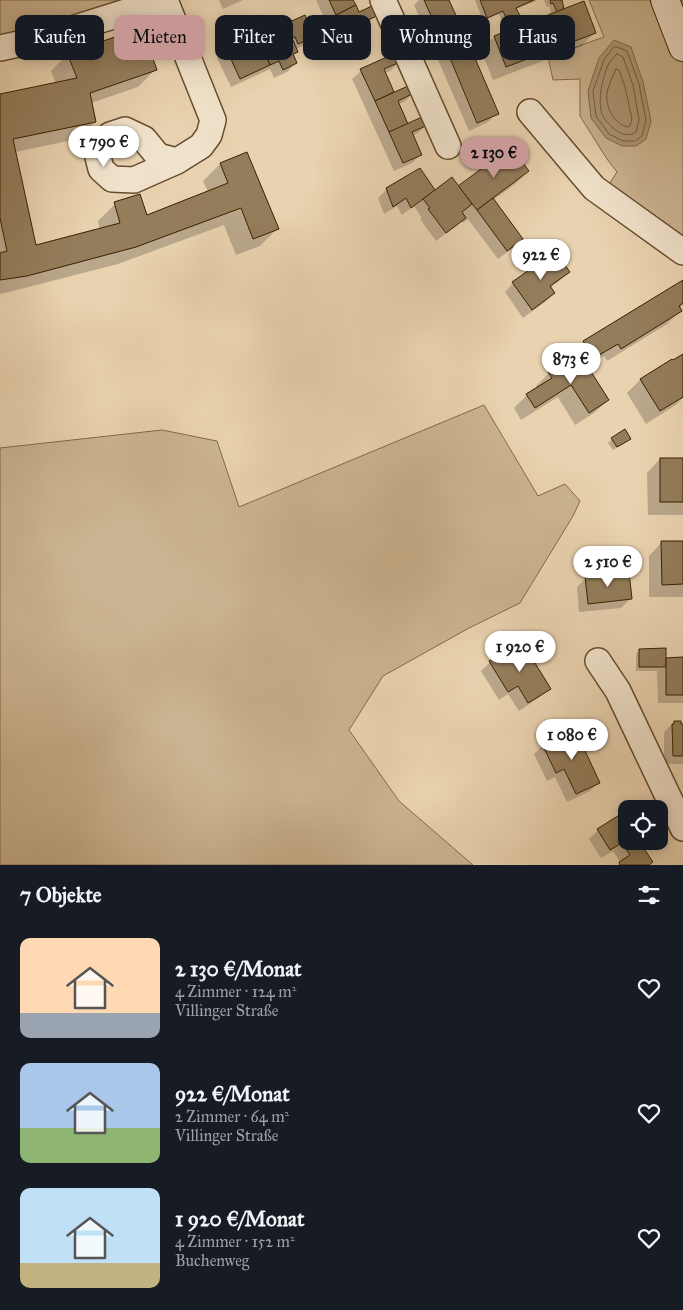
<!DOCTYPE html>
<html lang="de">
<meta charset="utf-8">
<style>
body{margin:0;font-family:"IM FELL Great Primer",serif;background:#20242c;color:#f1f3f6;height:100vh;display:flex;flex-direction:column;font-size:19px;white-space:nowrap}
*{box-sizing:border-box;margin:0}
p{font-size:16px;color:#9ea1a6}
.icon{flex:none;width:28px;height:28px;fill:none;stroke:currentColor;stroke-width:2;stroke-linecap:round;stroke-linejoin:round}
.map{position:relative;height:865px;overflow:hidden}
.details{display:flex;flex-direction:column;background:#171b24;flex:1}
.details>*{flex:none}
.guide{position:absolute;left:15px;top:15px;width:654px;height:45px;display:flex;gap:10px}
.fabs{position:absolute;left:618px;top:800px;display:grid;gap:10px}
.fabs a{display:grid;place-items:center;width:50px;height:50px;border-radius:10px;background:#171b24;box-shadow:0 2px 12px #0003;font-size:25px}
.price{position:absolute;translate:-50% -42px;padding:0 11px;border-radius:18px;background:#fff;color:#222;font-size:16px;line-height:32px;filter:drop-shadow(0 1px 2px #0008)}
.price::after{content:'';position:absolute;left:50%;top:30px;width:15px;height:11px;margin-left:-8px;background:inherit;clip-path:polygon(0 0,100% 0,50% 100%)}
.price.selected{background:#c59692;color:#111}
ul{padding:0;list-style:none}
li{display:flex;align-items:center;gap:15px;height:125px;padding:0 20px}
li span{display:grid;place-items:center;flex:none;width:140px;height:100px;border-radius:10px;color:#555}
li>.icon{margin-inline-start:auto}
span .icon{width:60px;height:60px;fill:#fffc;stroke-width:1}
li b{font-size:21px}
h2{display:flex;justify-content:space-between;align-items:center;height:60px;padding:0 20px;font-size:21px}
.tag{padding:0 18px;border-radius:10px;background:#171b24;box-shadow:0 2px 12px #0003;font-size:18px;line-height:45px}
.tag.selected{background:#c59692;color:#111}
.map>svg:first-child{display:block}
.green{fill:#cbb491;stroke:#826a49}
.water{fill:#ad9674;stroke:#7e6746}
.shadow{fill:#0003}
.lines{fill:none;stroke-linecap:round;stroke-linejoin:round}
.shore{stroke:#725c3a;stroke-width:1}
.building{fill:#947d5b;stroke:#382101}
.street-casing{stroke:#644d2c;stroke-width:28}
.secondary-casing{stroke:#382101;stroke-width:30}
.street{stroke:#f1e2cb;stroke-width:25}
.secondary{stroke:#f1e2cb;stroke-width:28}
</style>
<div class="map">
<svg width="683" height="865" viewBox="0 0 683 865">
<rect width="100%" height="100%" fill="#e9d2af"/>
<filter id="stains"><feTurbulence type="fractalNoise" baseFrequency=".004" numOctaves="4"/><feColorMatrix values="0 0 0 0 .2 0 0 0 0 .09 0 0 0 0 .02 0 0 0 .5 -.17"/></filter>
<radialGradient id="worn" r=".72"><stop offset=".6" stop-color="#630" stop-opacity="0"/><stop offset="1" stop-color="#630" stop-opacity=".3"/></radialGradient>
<g class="green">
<path d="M 0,0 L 136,0 L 0,40 Z"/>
<path d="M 589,0 L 683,0 L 683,239 L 661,220 L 608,186 L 617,172 L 607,159 L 580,116 L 580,79 L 553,80 L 548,57 L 604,37 Z"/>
<path d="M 484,405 L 538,496 L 565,484 L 580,501 L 573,516 L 520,603 L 469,628 L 383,676 L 349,730 L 399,801 L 473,865 L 0,865 L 0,448 L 162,430 L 217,441 L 239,507 Z"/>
</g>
<path class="water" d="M 614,40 L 631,47 L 643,82 L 651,121 L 646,139 L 636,146 L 622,146 L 606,138 L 591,118 L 588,91 L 599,58 Z"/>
<g class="shadow">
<path d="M 219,0 L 243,0 L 223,9 Z"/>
<path d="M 316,0 L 352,0 L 358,14 L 377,14 L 368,23 L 363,25 L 368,35 L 359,44 L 340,53 Z"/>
<path d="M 419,0 L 448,0 L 497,113 L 488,122 L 469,131 L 414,5 Z"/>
<path d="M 475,0 L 538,0 L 516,9 L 516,17 L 519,25 L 516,29 L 552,15 L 549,6 L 547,7 L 544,0 L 561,0 L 563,11 L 595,32 L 582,46 L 493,80 L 481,50 L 494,37 L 509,32 L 505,22 L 503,23 L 499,14 L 483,21 Z"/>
<path d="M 283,23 L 284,25 L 314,36 L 305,45 L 295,49 L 297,52 L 292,56 L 296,63 L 287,72 L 274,78 L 270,69 L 231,87 L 217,58 L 226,49 Z"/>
<path d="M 68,54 L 155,70 L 138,87 L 91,103 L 95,122 L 78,139 L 15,152 L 35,247 L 100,230 L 98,221 L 115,204 L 146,216 L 208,192 L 203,181 L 220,164 L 277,229 L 260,246 L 236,255 L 224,225 L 118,264 L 9,292 L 0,294 L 0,95 L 56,84 L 51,71 Z"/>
<path d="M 399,62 L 390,71 L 384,73 L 393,94 L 413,93 L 404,102 L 398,104 L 408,125 L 427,124 L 418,133 L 412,136 L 421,154 L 412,163 L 394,171 L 352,79 L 361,71 Z"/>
<path d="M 528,171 L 515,184 L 493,200 L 522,239 L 513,248 L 498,259 L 468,219 L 463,223 L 462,221 L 436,241 L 420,219 L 422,218 L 414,206 L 402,215 L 397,206 L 384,214 L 378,198 L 387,189 L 434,192 L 458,188 Z"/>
<path d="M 568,272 L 559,281 L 550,288 L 554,293 L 545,302 L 523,318 L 505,292 L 513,283 Z"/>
<path d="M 683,283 L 683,305 L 679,309 L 680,311 L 667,324 L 607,361 L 604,356 L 587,367 L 608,400 L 594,413 L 575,425 L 558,397 L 521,420 L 514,408 L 527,395 L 538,389 L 536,386 L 549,373 L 573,358 L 571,355 L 584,342 Z"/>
<path d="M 683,356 L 683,398 L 677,404 L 646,424 L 627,393 L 640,380 L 672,361 Z"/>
<path d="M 630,438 L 625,443 L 613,450 L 608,443 L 612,439 Z"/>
<path d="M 660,459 L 683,459 L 683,515 L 648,515 L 647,473 Z"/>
<path d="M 662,542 L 683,542 L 683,597 L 649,597 L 649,556 Z"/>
<path d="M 586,578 L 630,599 L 621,608 L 579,612 L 577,587 Z"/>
<path d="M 640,650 L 665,659 L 683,659 L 683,703 L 658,703 L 657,671 L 636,671 L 636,654 Z"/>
<path d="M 490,662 L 549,689 L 540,697 L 519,711 L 508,694 L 499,700 L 481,671 Z"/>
<path d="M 674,722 L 683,725 L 683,764 L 664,764 L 664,734 L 665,731 Z"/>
<path d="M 543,745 L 598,783 L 590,791 L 567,802 L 555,777 L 547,781 L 534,754 Z"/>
<path d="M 621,816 L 626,824 L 626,841 L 648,865 L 618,865 L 621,863 L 613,851 L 601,858 L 589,839 L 598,830 Z"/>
</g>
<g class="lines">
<g class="shore">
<path d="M 614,47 L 617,47 L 627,51 L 639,84 L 646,120 L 642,136 L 635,141 L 623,141 L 609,134 L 596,116 L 593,91 L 604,60 Z"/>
<path d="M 617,54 L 623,57 L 633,85 L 639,120 L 636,132 C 624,141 607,125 602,114 C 597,101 603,75 609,63 C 611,60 614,57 617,54 Z"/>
<path d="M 616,69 L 619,70 L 625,87 L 632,119 L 630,126 L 628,127 C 614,124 605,107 607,92 C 609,85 613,75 616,69 Z"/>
</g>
</g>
<g class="building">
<path d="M 329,0 L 353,0 L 356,5 L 336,15 Z"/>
<path d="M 424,0 L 449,0 L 471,49 L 450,58 Z"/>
<path d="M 480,0 L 534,0 L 516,8 L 520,16 L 517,17 L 521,25 L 513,29 L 509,19 L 507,20 L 503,11 L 487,18 Z"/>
<path d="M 550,0 L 562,0 L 564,9 L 557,12 L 553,3 L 551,4 Z"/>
<path d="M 584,1 L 596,33 L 506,67 L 494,36 Z"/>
<path d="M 356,5 L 359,12 L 374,5 L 379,15 L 363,22 L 369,36 L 349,45 L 336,15 Z"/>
<path d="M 305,15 L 315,37 L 298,44 L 295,37 L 292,38 L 298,52 L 293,54 L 297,63 L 283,70 L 279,61 L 270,65 L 256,34 L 284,21 L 285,24 Z"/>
<path d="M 142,28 L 157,70 L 90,93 L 96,122 L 13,139 L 36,245 L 120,223 L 114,202 L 140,194 L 147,215 L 228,183 L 220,163 L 247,152 L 279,229 L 253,239 L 241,208 L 136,247 L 27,276 L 0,280 L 0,253 L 7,251 L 0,218 L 0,94 L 77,78 L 67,53 Z"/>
<path d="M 256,34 L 270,65 L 240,79 L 226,48 Z"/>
<path d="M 471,49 L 499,114 L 477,123 L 450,58 Z"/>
<path d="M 396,53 L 400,62 L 384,69 L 394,92 L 375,101 L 360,69 Z"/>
<path d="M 410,85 L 414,93 L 398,101 L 408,124 L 389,132 L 375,101 Z"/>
<path d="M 424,116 L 428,125 L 412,132 L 422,155 L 403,163 L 389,132 Z"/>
<path d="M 511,147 L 529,171 L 477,210 L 458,186 Z"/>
<path d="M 420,168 L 435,190 L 411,208 L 406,198 L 393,207 L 386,188 Z"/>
<path d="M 452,177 L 472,204 L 462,212 L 466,218 L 446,233 L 428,209 L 430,208 L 423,199 Z"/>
<path d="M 493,198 L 523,239 L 507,251 L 477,210 Z"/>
<path d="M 555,252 L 570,272 L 550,286 L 555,293 L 532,310 L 512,282 Z"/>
<path d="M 683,280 L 683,303 L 679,306 L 682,311 L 621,349 L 618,344 L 594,358 L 583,341 Z"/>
<path d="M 579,353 L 609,400 L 589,413 L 571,385 L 535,408 L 526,394 L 552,378 L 548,372 Z"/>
<path d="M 683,354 L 683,397 L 660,411 L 640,379 L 672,359 L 673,360 Z"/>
<path d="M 625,429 L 631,439 L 617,447 L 611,438 Z"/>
<rect x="660" y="458" width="23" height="44"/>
<path d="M 661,541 L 683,541 L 683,584 L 662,585 Z"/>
<path d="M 629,572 L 632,599 L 588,604 L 585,576 Z"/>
<path d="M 522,642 L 551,689 L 528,703 L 518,686 L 508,692 L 489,661 Z"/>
<path d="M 666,648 L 666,667 L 639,667 L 639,649 Z"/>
<path d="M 683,657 L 683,695 L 666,695 L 666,658 Z"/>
<path d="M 674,721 L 681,721 L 681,724 L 683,724 L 683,756 L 673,756 L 672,724 L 674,724 Z"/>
<path d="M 575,729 L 600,783 L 576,794 L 564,769 L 556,773 L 542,744 Z"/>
<path d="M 621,814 L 626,822 L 626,841 L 639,841 L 653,862 L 649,865 L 620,865 L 619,862 L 630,855 L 622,843 L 610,850 L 597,829 Z"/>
</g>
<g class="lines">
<defs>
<g id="street">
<path d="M 165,0 L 213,120 L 209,135 L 201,146 L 177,161 L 134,180 L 112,179 L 101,169 L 98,157 L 101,145 L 110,135 L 125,130 L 144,139 L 158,156 L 177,161"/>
<path d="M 383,0 L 448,146"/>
<path d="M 0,48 L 37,40 L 164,0"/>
<path d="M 530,112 L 594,188 L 683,252"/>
<path d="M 598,661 L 618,691 L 683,828"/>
</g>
<path id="secondary" d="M 665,0 L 683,47"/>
</defs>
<use href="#street" class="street-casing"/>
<use href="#secondary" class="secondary-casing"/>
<use href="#street" class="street"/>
<use href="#secondary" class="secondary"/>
</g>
<rect width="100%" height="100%" filter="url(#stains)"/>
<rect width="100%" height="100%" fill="url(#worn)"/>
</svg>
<div class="fabs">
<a><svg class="icon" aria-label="locate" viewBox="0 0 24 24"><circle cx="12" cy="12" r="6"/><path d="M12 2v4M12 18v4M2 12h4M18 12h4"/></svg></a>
</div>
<b class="price" style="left:104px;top:168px">1 790 €</b>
<b class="price selected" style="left:494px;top:179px">2 130 €</b>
<b class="price" style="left:541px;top:281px">922 €</b>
<b class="price" style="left:571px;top:385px">873 €</b>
<b class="price" style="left:608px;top:588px">2 510 €</b>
<b class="price" style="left:520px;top:673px">1 920 €</b>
<b class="price" style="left:572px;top:761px">1 080 €</b>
<div class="guide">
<a class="tag">Kaufen</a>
<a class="tag selected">Mieten</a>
<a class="tag">Filter</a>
<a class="tag">Neu</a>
<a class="tag">Wohnung</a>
<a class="tag">Haus</a>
</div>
</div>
<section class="details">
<h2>7 Objekte<svg class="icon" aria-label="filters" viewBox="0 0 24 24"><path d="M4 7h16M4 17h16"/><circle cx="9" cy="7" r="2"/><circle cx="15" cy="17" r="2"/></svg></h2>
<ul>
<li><span style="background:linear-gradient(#ffd9b3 75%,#9aa5b1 0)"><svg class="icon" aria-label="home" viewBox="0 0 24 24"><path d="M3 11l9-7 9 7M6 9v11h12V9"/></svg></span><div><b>2 130 €/Monat</b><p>4 Zimmer · 124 m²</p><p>Villinger Straße</p></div><svg class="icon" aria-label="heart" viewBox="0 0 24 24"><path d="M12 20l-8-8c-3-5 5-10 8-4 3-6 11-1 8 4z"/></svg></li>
<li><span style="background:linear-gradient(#a9c7e8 65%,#8fb573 0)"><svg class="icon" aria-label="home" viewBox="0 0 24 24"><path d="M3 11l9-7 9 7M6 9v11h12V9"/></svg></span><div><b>922 €/Monat</b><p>2 Zimmer · 64 m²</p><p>Villinger Straße</p></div><svg class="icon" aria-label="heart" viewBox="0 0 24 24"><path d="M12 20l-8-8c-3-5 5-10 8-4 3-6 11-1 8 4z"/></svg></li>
<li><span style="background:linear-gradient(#bfe0f5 75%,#c2b280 0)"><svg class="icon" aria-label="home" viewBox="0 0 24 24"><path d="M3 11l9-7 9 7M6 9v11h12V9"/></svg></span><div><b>1 920 €/Monat</b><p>4 Zimmer · 152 m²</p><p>Buchenweg</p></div><svg class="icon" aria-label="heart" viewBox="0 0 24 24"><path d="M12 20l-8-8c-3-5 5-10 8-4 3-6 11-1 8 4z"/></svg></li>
</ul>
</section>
